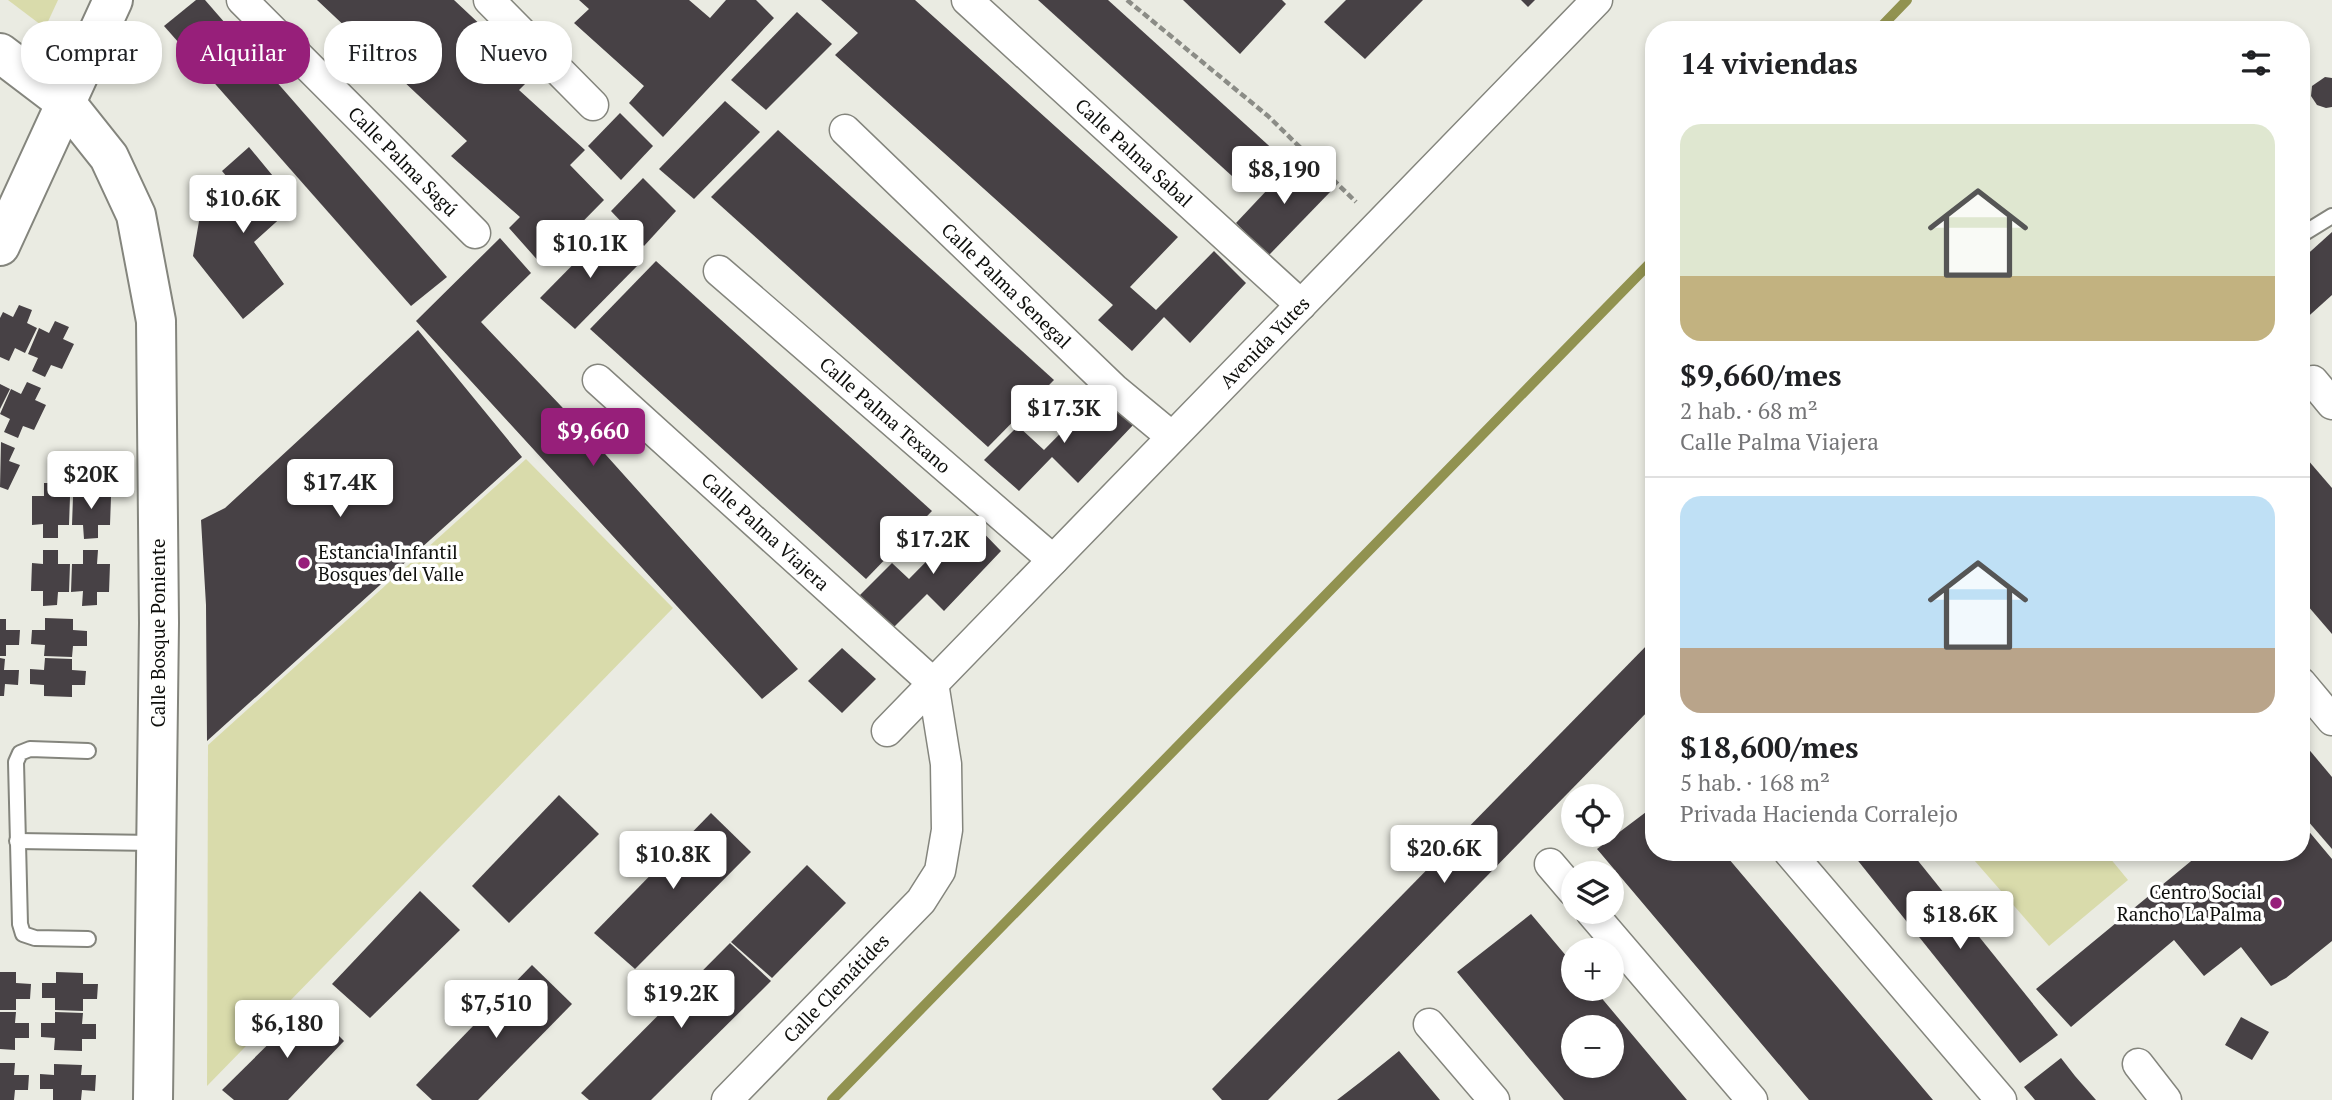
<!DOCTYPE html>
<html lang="es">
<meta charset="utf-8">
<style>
body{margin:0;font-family:"PT Serif",serif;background:#f2f2f2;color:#202124;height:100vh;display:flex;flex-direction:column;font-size:26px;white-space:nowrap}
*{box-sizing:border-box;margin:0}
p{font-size:23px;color:#757577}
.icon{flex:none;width:38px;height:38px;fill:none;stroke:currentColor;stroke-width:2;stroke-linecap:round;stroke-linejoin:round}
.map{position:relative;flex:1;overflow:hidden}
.details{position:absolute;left:1645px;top:21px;width:665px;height:840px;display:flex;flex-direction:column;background:#fff;border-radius:28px;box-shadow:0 4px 10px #0003}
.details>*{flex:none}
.banner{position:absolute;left:21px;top:21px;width:665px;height:63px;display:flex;gap:14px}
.tools{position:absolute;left:1561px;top:784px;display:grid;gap:14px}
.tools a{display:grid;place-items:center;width:63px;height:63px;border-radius:50%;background:#fff;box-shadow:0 4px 10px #0003;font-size:35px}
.price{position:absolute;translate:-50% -60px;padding:0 16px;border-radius:7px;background:#fff;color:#222;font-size:23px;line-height:46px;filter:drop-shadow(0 2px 4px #0008)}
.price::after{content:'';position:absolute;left:50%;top:42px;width:21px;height:16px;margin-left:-10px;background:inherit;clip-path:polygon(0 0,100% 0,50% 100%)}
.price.on{background:#971f7a;color:#fff}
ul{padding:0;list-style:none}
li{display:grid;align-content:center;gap:14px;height:371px;padding:0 35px}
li+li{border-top:2px solid #e0e0e0}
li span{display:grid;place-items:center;height:217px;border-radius:21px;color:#555}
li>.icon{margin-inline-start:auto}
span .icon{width:126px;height:126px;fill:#fffc;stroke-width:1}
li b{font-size:30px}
h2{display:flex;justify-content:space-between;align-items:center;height:84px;padding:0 35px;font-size:30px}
.pill{padding:0 24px;border-radius:28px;background:#fff;box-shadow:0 4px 10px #0003;font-size:24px;line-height:63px}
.pill.on{background:#971f7a;color:#fff}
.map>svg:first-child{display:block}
.green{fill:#d9dbab}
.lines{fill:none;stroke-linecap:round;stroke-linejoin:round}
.stream{stroke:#919250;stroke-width:10}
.building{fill:#474145;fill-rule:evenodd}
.lane-casing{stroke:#84857d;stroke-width:18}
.street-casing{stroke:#84857d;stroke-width:33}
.secondary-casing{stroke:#84857d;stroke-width:42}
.path{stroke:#8b8c86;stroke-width:4.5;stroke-dasharray:7 3.5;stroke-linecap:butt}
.lane{stroke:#fff;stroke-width:14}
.street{stroke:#fff;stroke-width:30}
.secondary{stroke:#fff;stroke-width:38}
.poi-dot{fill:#971f7a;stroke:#fffffe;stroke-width:2.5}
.labels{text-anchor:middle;stroke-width:7;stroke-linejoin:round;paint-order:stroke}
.street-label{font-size:19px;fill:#0e0f0c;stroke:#fffffe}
.poi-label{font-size:19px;fill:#0e0f0c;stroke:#fffffe;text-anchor:start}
</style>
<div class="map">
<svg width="2332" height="1100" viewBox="0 0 2332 1100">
<rect width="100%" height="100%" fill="#eaebe2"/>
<g class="green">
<path d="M 8,0 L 58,0 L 45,28 Z"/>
<path d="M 526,459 L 673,608 L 207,1086 L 208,745 Z"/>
<path d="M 1967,852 L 2105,852 L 2128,880 L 2049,946 Z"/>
</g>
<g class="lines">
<g class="stream">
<path d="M 1878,30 L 1907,0"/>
<path d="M 832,1100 L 1654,259"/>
</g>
</g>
<g class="building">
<path d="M 196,0 L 205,0 L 447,277 L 411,306 L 164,26 Z"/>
<path d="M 317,0 L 454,0 L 534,75 L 519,90 L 585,150 L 570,165 L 604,200 L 541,264 L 509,228 L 520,217 L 451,156 L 467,141 Z"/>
<path d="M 579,0 L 689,0 L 710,18 L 726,0 L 756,0 L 774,18 L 663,137 L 629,103 L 644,86 L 574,23 L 589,9 Z"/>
<path d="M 821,0 L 915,0 L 1178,237 L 1130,287 L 1156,310 L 1214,251 L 1246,283 L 1190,343 L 1164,317 L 1132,351 L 1098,320 L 1113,305 L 835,55 L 858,33 Z"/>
<path d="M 1038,0 L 1108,0 L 1276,152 L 1243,186 Z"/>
<path d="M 1183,0 L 1282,0 L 1286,4 L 1240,54 Z"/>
<path d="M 1346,0 L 1423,0 L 1365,59 L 1324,22 Z"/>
<path d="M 1521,0 L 1535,0 L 1528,7 Z"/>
<path d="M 797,12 L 832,44 L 766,110 L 731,80 Z"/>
<path d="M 2325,77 L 2332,78 L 2332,107 L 2326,108 L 2317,105 L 2311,96 L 2312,86 Z"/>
<path d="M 725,101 L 760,132 L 694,199 L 659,169 Z"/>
<path d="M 620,113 L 653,146 L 621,180 L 588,146 Z"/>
<path d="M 778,130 L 1054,380 L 988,447 L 711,197 Z"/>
<path d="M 249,147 L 296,204 L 254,242 L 284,284 L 243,319 L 193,256 L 203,198 L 223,218 L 243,196 L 222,171 Z"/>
<path d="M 1300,155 L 1333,189 L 1268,256 L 1236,223 Z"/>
<path d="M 643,178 L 676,211 L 644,246 L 611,211 Z"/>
<path d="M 606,231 L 641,262 L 575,329 L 540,298 Z"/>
<path d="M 2332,232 L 2332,295 L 2301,323 L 2301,260 Z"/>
<path d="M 500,238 L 531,273 L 481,322 L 580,426 L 798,669 L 762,699 L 416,321 Z"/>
<path d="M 656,261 L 932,511 L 866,579 L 590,329 Z"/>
<path d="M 19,305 L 32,310 L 27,323 L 37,328 L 25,353 L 15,348 L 9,361 L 0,357 L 0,318 L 3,312 L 13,317 Z"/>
<path d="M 55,321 L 69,327 L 63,339 L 74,344 L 62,369 L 51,365 L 45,377 L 32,371 L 38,358 L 28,354 L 39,328 L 49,333 Z"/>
<path d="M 418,330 L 522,457 L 207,741 L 206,605 L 201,520 L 225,508 Z"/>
<path d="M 27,382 L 41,388 L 35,400 L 46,405 L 34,430 L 23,426 L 18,438 L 4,432 L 10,419 L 0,414 L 11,389 L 21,394 Z"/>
<path d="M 0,384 L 10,389 L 0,409 Z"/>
<path d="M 1102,391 L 1135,423 L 1078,483 L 1052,457 L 1019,491 L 984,460 L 1018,426 L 1044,450 Z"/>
<path d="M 1,442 L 15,448 L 9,461 L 20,465 L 8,490 L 0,487 Z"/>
<path d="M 2301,452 L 2332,488 L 2332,634 L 2301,598 Z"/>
<path d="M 44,483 L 59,483 L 58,496 L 70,497 L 69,525 L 58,525 L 58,538 L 43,538 L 43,524 L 32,525 L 32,496 L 44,496 Z"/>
<path d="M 84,483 L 99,483 L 99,497 L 111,497 L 110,525 L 98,525 L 98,538 L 84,539 L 83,525 L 72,525 L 73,497 L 84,497 Z"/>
<path d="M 969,518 L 1001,551 L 944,611 L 927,594 L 893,628 L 859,596 L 892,563 L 909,579 Z"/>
<path d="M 43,550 L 58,550 L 58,564 L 70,564 L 69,592 L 58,592 L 57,605 L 43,606 L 43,591 L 31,591 L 32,563 L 43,564 Z"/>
<path d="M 83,550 L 98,550 L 97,564 L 110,564 L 109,592 L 97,592 L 97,605 L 82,606 L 83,591 L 71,592 L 72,564 L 83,564 Z"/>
<path d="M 45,618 L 73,619 L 73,630 L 87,631 L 87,646 L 73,646 L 72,657 L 44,656 L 45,645 L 31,644 L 32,630 L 45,630 Z"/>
<path d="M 0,619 L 6,619 L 6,630 L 20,630 L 19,645 L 6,645 L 6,656 L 0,656 Z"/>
<path d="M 1654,638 L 1654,705 L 1268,1100 L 1222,1100 L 1212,1089 Z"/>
<path d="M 842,648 L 876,679 L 842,713 L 808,681 Z"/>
<path d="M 0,658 L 5,659 L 4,670 L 19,670 L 18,685 L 5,684 L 4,696 L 0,696 Z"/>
<path d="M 45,658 L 72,659 L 72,670 L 86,671 L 85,685 L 72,685 L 72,697 L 44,696 L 44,685 L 30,684 L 30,669 L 44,670 Z"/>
<path d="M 2301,740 L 2332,777 L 2332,849 L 2301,813 Z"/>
<path d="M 559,795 L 599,834 L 509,923 L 472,886 Z"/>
<path d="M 1654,806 L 1654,852 L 1723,852 L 1933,1100 L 1809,1100 L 1597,849 Z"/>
<path d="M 711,813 L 751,852 L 635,969 L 594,933 Z"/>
<path d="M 2301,822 L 2332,859 L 2332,941 L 2286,978 L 2271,986 L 2241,947 L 2204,976 L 2174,940 L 2071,1027 L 2036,989 L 2202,852 L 2301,852 Z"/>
<path d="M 1851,852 L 1911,852 L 2058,1035 L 2020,1063 Z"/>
<path d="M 807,865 L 846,903 L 772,978 L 731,942 Z"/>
<path d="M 420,891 L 460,930 L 370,1018 L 332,984 Z"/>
<path d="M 1531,914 L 1573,964 L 1573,989 L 1594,989 L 1687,1100 L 1564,1100 L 1457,972 ZM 1573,1027 L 1612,1027 L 1612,1066 L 1573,1066 Z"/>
<path d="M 730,943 L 771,981 L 651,1100 L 589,1100 L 581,1093 Z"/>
<path d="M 532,965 L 572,1004 L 478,1100 L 432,1100 L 416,1085 Z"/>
<path d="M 0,972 L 16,972 L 16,983 L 31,984 L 30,999 L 16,999 L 16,1010 L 0,1010 Z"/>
<path d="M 56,972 L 83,973 L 83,984 L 98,984 L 97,999 L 83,999 L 83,1011 L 55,1010 L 55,998 L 42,998 L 42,983 L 56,983 Z"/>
<path d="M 308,1005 L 344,1041 L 288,1100 L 234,1100 L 222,1090 Z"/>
<path d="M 0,1012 L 16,1012 L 15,1023 L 29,1023 L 29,1038 L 15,1038 L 15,1050 L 0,1049 Z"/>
<path d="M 55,1012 L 83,1013 L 82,1024 L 96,1024 L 96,1039 L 82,1039 L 82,1051 L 54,1050 L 55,1038 L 41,1037 L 41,1023 L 55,1023 Z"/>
<path d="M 2241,1017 L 2269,1032 L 2252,1060 L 2225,1045 Z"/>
<path d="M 1399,1051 L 1440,1100 L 1337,1100 L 1363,1080 Z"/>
<path d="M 2061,1058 L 2075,1076 L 2096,1100 L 2035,1100 L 2024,1087 Z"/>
<path d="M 0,1063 L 15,1063 L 14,1075 L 29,1075 L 28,1090 L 15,1090 L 14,1100 L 0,1100 Z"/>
<path d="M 54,1064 L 82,1065 L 81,1075 L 96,1075 L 95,1091 L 82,1090 L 81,1100 L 53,1100 L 53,1089 L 40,1089 L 40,1074 L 54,1075 Z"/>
</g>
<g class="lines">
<defs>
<g id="lane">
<path d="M 2301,235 L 2332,216"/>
<path d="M 88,751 L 30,749 L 20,753 L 16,762 L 20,924 L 23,934 L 35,938 L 88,939"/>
<path d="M 17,841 L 155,843"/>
</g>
<g id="street">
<path id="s1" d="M 242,0 L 475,233"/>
<path d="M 489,0 L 593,105"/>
<path id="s2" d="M 967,0 L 1301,305"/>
<path id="s3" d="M 845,130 L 1114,389 L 1172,437"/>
<path id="s4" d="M 719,271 L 1053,560"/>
<path id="s5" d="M 598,380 L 933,683 L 946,764 L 947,830 L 940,871 L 921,901 L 727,1100"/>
<path d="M 2313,381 L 2332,404"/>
<path d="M 2301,683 L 2332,720"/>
<path id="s6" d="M 887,731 L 1597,0"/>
<path d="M 1789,852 L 2001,1100"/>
<path d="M 1550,864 L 1573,891"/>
<path d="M 1591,912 L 1752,1100"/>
<path d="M 1429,1024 L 1494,1100"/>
<path d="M 2138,1064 L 2166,1100"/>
</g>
<g id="secondary">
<path d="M 0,53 L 66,103 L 109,157 L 136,215 L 156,321 L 159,623 L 153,1100"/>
<path d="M 0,246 L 113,0"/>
</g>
</defs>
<use href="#lane" class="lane-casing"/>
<use href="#street" class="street-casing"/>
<use href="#secondary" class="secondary-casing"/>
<path class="path" d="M 1127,0 L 1268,116 L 1356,202"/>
<use href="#lane" class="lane"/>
<use href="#street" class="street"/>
<use href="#secondary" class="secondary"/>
</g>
<g class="poi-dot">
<circle cx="304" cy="563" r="7"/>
<circle cx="2276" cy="903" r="7"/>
</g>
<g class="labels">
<g class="street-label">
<text dy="7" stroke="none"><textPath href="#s2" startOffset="226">Calle Palma Sabal</textPath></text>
<text dy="7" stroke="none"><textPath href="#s1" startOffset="228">Calle Palma Sagú</textPath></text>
<text dy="7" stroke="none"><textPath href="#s3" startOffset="224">Calle Palma Senegal</textPath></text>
<text dy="7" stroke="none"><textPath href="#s6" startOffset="542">Avenida Yutes</textPath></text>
<text dy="7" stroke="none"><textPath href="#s4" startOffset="220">Calle Palma Texano</textPath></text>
<text dy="7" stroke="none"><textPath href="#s5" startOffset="226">Calle Palma Viajera</textPath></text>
<text transform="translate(158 633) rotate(-90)" y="7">Calle Bosque Poniente</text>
<text transform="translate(836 988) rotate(-46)" y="7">Calle Clemátides</text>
</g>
<g class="poi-label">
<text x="318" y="559">Estancia Infantil<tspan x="318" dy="22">Bosques del Valle</tspan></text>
<text x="2262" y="899" text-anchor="end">Centro Social<tspan x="2262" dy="22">Rancho La Palma</tspan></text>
</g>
</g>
</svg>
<div class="tools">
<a><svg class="icon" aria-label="locate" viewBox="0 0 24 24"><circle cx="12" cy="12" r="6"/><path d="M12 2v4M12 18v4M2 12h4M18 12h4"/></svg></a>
<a><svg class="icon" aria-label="layers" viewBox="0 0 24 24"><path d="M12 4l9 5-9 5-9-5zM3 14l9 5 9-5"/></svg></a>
<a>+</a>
<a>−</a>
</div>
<b class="price" style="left:1284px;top:206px">$8,190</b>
<b class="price" style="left:243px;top:235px">$10.6K</b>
<b class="price" style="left:590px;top:280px">$10.1K</b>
<b class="price" style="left:1064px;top:445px">$17.3K</b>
<b class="price on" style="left:593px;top:468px">$9,660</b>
<b class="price" style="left:91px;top:511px">$20K</b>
<b class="price" style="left:340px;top:519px">$17.4K</b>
<b class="price" style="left:933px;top:576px">$17.2K</b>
<b class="price" style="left:1444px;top:885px">$20.6K</b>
<b class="price" style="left:673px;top:891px">$10.8K</b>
<b class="price" style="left:1960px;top:951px">$18.6K</b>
<b class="price" style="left:681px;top:1030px">$19.2K</b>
<b class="price" style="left:496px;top:1040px">$7,510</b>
<b class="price" style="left:287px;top:1060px">$6,180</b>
<div class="banner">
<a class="pill">Comprar</a>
<a class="pill on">Alquilar</a>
<a class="pill">Filtros</a>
<a class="pill">Nuevo</a>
</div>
<section class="details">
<h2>14 viviendas<svg class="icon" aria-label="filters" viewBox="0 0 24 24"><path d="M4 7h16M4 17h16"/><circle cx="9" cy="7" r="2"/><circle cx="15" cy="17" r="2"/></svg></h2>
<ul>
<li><span style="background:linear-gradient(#dfe7d0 70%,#c2b280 0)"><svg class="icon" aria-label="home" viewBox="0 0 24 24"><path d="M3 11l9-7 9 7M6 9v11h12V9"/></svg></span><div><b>$9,660/mes</b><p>2 hab. · 68 m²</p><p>Calle Palma Viajera</p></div></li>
<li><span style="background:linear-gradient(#bfe0f5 70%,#b9a48a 0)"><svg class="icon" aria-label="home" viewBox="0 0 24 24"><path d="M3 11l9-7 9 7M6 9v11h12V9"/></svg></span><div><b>$18,600/mes</b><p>5 hab. · 168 m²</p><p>Privada Hacienda Corralejo</p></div></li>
</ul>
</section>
</div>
